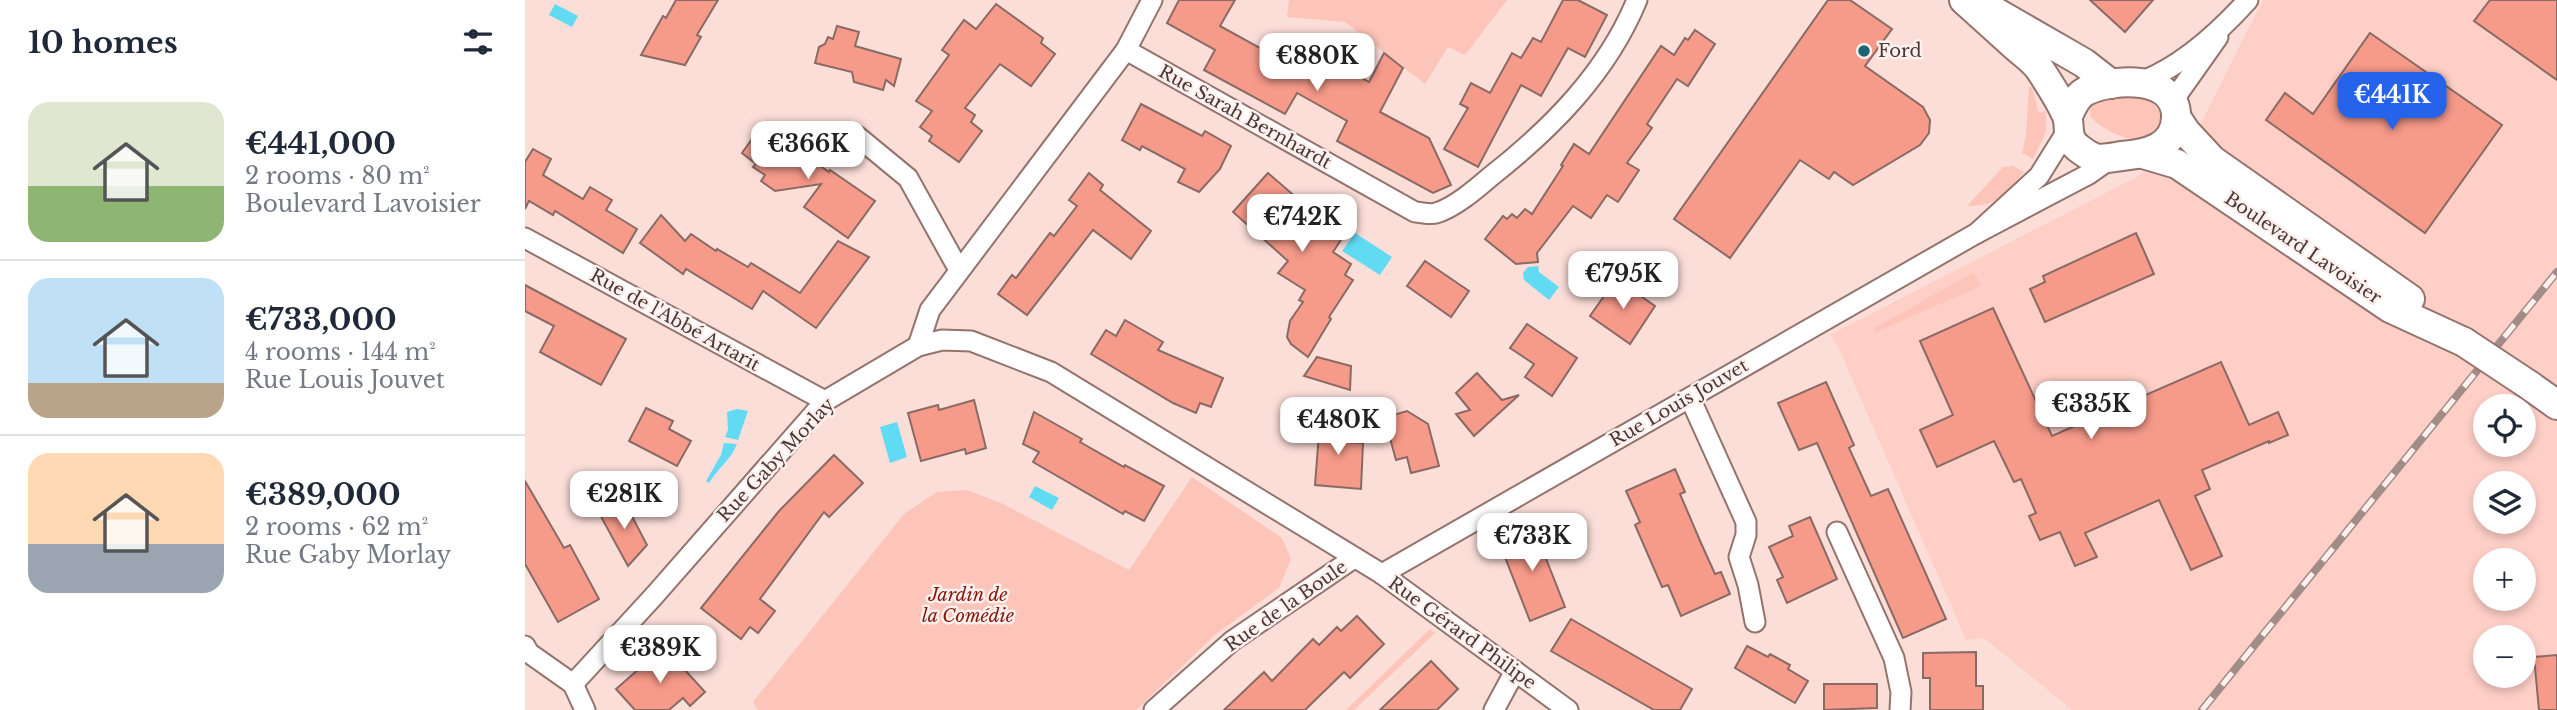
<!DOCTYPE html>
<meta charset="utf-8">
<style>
body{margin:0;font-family:"Libre Baskerville",serif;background:#f6f6f7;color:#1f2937;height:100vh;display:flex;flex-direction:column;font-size:26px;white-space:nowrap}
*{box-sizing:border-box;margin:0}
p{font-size:23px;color:#747a83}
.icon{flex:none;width:38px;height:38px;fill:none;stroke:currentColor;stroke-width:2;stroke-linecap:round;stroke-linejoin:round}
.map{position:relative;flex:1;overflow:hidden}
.drawer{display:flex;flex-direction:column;background:#fff;width:525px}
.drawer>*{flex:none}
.fabs{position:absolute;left:1948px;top:394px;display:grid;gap:14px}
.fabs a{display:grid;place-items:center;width:63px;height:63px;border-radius:50%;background:#fff;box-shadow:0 4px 10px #0003;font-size:35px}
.price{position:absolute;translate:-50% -60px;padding:0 16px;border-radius:14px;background:#fff;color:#222;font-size:23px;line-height:46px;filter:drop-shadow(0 2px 4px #0008)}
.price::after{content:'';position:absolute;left:50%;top:42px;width:21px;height:16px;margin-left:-10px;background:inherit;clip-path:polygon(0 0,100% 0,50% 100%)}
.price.active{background:#2563eb;color:#fff}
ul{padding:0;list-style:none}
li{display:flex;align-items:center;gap:21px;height:175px;padding:0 28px}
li+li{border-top:2px solid #e0e1e3}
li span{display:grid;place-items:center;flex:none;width:196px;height:140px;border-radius:21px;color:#555}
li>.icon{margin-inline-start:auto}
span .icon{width:84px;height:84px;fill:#fffc;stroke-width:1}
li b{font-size:30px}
h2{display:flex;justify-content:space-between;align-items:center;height:84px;padding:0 28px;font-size:30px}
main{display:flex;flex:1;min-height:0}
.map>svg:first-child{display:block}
.built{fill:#fdcfc7;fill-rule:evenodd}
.green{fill:#fdc4b9}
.water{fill:#61dbf4}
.building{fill:#f69a8a;stroke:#8a6a64;stroke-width:2}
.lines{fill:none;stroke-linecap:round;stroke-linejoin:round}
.street-casing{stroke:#94736d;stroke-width:23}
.secondary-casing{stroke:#94736d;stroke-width:32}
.street{stroke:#fff;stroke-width:19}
.secondary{stroke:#fff;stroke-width:28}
.rail-casing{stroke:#a28c88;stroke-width:8}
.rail{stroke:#fff0ed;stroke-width:5;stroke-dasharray:16;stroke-linecap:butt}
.secondary-bridge-casing{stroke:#94736d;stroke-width:32;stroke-linecap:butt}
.secondary-bridge{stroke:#fff;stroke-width:28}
.poi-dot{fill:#1b6472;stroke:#fff0ed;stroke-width:2.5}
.labels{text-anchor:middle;stroke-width:5;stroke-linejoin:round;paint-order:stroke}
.poi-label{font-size:18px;fill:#483936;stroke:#fff0ed;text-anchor:start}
.street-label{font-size:18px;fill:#483936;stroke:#fff0ed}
.park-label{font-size:18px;font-style:italic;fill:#82170b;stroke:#fff0ed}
</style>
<main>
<section class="drawer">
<h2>10 homes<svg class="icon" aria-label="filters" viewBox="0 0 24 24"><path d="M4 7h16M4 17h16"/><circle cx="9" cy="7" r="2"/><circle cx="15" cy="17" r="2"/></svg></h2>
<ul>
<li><span style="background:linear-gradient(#dfe7d0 60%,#8fb573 0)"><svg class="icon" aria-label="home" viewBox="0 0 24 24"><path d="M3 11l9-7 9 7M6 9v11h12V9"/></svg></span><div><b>€441,000</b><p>2 rooms · 80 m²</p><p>Boulevard Lavoisier</p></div></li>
<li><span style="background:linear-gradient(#bfe0f5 75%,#b9a48a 0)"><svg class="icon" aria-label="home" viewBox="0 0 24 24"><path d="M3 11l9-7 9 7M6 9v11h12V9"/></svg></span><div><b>€733,000</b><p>4 rooms · 144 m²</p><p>Rue Louis Jouvet</p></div></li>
<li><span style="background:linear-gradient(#ffd9b3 65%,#9aa5b1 0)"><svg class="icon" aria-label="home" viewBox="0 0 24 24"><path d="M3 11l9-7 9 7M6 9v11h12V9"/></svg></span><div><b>€389,000</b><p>2 rooms · 62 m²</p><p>Rue Gaby Morlay</p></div></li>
</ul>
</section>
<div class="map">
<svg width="2032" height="710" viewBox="0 0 2032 710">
<rect width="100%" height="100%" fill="#fcded9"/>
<path class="built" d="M 1738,0 L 2032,0 L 2032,710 L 1547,710 L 1459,638 L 1441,640 L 1314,349 L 1305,335 L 1662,151 ZM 1960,406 L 1998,406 L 1998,444 L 1960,444 ZM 1960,483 L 1998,483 L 1998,522 L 1960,522 ZM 1960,560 L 1998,560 L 1998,598 L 1960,598 ZM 1960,637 L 1998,637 L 1998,676 L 1960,676 Z"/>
<g class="green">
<path d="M 764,0 L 982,0 L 940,55 L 923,47 L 900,84 L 820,22 L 762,17 Z"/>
<path d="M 1504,87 L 1507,87 L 1514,113 L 1521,111 L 1521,132 L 1508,159 L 1497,153 L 1501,135 Z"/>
<path d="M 1605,93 L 1624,98 L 1636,111 C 1643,158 1584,138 1566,117 L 1564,106 L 1572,98 Z"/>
<path d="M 1488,166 L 1499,172 C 1479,194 1474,206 1442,206 L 1478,167 Z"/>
<path d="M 1449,272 L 1456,286 L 1351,332 L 1350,328 Z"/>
<path d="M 667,477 L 757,538 L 766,559 L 754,588 L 691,634 L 611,710 L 233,710 L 228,702 L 380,513 L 412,492 L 442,490 L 476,503 L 604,570 Z"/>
<path d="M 905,629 L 910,633 L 829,710 L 821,710 Z"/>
</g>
<g class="water">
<path d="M 30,4 L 53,16 L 47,27 L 24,15 Z"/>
<path d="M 830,233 L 867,257 L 855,275 L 817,251 Z"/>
<path d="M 1013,266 L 1014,272 L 1034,287 L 1024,300 L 999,280 L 998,273 L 1003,267 Z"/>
<path d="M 212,409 L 223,411 L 213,440 L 200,437 L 203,430 L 202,412 Z"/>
<path d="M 372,422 L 382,457 L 365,463 L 355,427 Z"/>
<path d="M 199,443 L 212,444 C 205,461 193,468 184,483 L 181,481 L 196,455 Z"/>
<path d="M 510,486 L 534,498 L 527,510 L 504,497 Z"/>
</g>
<g class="building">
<path d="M 151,0 L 193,0 L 172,35 L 176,37 L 160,65 L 116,55 L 138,16 L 141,18 Z"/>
<path d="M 654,0 L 710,0 L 695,26 L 793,80 L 805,59 L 844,82 L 859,53 L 878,68 L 855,112 L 904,138 L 926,185 L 908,193 L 812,141 L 822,121 L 772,93 L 760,114 L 679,70 L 690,50 L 642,23 Z"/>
<path d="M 1038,0 L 1053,0 L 1082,15 L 1060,57 L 1043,48 L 1016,96 L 996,85 L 953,167 L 919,149 L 943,108 L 935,104 L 946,83 L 965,93 L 987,53 L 996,58 L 1008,38 L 1016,42 Z"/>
<path d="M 1303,0 L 1325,0 L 1367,29 L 1340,66 L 1398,107 L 1405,120 L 1404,133 L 1395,145 L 1328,185 L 1309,172 L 1304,179 L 1275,160 L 1205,258 L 1149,219 Z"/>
<path d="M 1565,0 L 1628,0 L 1600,32 Z"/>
<path d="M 1965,0 L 2032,0 L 2032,80 L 1949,21 Z"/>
<path d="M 471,4 L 518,38 L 516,43 L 530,54 L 506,86 L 475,64 L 440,108 L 450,115 L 446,122 L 457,131 L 434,162 L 404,141 L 407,136 L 395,127 L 407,111 L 391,101 L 424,55 L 417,50 L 439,20 L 451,29 Z"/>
<path d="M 312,26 L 334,32 L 330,46 L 376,59 L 369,86 L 361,80 L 358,90 L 329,82 L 327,72 L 290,63 L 294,47 L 300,44 L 303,37 L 308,39 Z"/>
<path d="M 1170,30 L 1190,44 L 1163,86 L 1152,79 L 1122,124 L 1127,128 L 1102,163 L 1114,170 L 1093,202 L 1082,195 L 1066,218 L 1048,206 L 1012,253 L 1013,262 L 991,264 L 960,239 L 978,216 L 982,219 L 987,214 L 992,218 L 1000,209 L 1007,214 L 1038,166 L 1036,165 L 1049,144 L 1064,154 L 1136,46 L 1149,55 L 1160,38 L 1163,40 Z"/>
<path d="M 1845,33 L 1977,125 L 1900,233 L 1741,120 L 1760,93 L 1788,114 Z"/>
<path d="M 616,104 L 677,136 L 680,131 L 706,146 L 695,169 L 674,192 L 653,182 L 660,169 L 617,146 L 615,150 L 597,140 Z"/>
<path d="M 237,125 L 304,172 L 305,170 L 350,201 L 323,238 L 279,207 L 296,184 L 250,191 L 236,181 L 240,175 L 228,167 L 231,164 L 217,153 Z"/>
<path d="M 8,149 L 26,159 L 18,175 L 58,199 L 65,187 L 87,200 L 81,210 L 112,229 L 98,253 L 30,211 L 28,215 L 4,201 L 0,209 L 0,162 Z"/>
<path d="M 564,173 L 578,185 L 575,190 L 626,231 L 606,259 L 568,230 L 502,315 L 473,294 L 487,275 L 491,278 L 525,233 L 529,236 L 552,206 L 544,200 Z"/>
<path d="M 743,173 L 780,205 L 785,200 L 803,215 L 809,208 L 829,220 L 808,252 L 826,264 L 820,275 L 828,280 L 804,317 L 806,319 L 783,357 L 766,344 L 762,337 L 765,321 L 778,302 L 774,300 L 780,290 L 753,273 L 763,261 L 708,212 Z"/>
<path d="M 136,215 L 160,241 L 166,234 L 191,251 L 192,249 L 223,267 L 226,263 L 275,293 L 313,241 L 344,257 L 291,328 L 238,291 L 227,309 L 161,269 L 158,274 L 115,243 Z"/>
<path d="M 1611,233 L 1629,274 L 1520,322 L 1505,289 L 1520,282 L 1518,276 Z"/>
<path d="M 900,261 L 944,291 L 926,317 L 882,286 Z"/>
<path d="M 1091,279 L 1130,306 L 1105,344 L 1065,316 Z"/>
<path d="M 0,285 L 101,339 L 76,385 L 15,352 L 29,326 L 0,311 Z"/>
<path d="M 1468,308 L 1527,436 L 1696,362 L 1724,425 L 1753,412 L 1763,435 L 1744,443 L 1744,441 L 1677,470 L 1685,489 L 1670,496 L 1697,556 L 1666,570 L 1634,500 L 1560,533 L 1572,557 L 1550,566 L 1535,532 L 1515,540 L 1504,516 L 1511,513 L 1496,479 L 1489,482 L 1469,441 L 1412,467 L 1395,430 L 1428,415 L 1395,341 Z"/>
<path d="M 600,320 L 638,342 L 633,350 L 698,378 L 686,407 L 675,403 L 671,413 L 648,403 L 566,354 L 581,330 L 591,336 Z"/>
<path d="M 1002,324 L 1052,358 L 1027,396 L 1000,377 L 1009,364 L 985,348 Z"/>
<path d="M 792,357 L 826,366 L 825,390 L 779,376 Z"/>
<path d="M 952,373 L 977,400 L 994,395 L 949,436 L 931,414 L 945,410 L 931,393 Z"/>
<path d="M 1301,382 L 1329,445 L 1324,448 L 1346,496 L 1363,489 L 1421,619 L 1378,638 L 1292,443 L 1274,450 L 1253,403 Z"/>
<path d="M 449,400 L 461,448 L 441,454 L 440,449 L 396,461 L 383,413 L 413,405 L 414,410 Z"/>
<path d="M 121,408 L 148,421 L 144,429 L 166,441 L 152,466 L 104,441 Z"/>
<path d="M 882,411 L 903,424 L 914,466 L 886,473 L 882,457 L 871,460 L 862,427 L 868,415 Z"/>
<path d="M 509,412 L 557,439 L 555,442 L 599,467 L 600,465 L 639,486 L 619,521 L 600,511 L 598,514 L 508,462 L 514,452 L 498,444 Z"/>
<path d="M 795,420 L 824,423 L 823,442 L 838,443 L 836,489 L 790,485 Z"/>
<path d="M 309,455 L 338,483 L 304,517 L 299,512 L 235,599 L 250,611 L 233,633 L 225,627 L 216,639 L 176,608 L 254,511 Z"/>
<path d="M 1150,469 L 1160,492 L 1155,494 L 1176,543 L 1190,574 L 1196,572 L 1205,594 L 1156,616 L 1143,585 L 1137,587 L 1110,525 L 1115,522 L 1101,491 Z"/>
<path d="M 0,481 L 39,548 L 45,545 L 74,599 L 33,622 L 0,564 Z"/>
<path d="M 99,501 L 122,545 L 103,566 L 74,513 Z"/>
<path d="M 1285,517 L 1312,579 L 1262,603 L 1252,580 L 1258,577 L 1244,547 L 1268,536 L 1264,526 Z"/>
<path d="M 1007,523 L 1040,607 L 1005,621 L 974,542 Z"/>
<path d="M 832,616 L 859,644 L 825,678 L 819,672 L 780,710 L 699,710 L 739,672 L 747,681 L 788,639 L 794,645 L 812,627 L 816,631 Z"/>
<path d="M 1046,619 L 1167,689 L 1155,710 L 1129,710 L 1026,651 Z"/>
<path d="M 1222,646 L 1243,657 L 1245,654 L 1265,665 L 1263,669 L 1283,681 L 1270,703 L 1210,668 Z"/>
<path d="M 139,647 L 180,692 L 165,706 L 158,698 L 144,710 L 110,710 L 91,689 Z"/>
<path d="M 1451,652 L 1451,686 L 1458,686 L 1458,710 L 1405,710 L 1405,678 L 1398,678 L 1398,653 Z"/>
<path d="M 2032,655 L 2032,710 L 2014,710 L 2009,657 Z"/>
<path d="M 906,661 L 933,689 L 912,710 L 855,710 Z"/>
<path d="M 1299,684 L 1352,684 L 1352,708 L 1299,710 Z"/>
</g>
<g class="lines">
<defs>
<g id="street">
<path d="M 601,50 L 890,212 C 896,212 905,215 911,213 C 929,208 951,189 965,177 C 1026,129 1082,73 1112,0"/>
<path d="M 1618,81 C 1658,65 1694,32 1723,0"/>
<path d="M 1647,102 L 1693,37"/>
<path d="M 1542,131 L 1514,176 L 1452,233 L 1564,174 L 1588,157"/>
<path d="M 332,136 L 383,178 L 434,270"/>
<path d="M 0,238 L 300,401"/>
<path d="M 393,346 L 405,310 L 601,50 L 627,0"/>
<path d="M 1165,398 L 1221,522 L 1221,535 L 1214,557 L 1223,585 L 1230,622"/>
<path d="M 1312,532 L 1369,658 L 1376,692 L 1375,710"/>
<path d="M 857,574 L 1452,233"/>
<path d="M 0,646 L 4,653 L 48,684"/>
<path d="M 48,684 L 129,596 L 300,401 L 393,346 L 417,340 L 446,341 L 526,372 L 857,574 L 1043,710"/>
<path d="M 48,684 L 60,710"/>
<path d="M 629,710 L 707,641 L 829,558"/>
<path d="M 969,710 L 990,671"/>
</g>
<g id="secondary">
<path d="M 1439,0 C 1456,15 1473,31 1490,46 C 1498,53 1508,60 1514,68 C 1523,82 1534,98 1541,114 C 1547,126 1539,135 1552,147 C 1557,151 1564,156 1570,158 C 1578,160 1589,157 1597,156 C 1621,154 1650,148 1651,118 C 1653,74 1587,78 1561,91 C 1551,96 1547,107 1543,116"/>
<path d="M 1467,10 L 1559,63 L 1586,84"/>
<path d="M 1651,117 L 1661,132 L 1687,160 L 1885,299"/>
<path d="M 1618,154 L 1652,164 L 1865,308 L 1939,342"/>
<path d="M 2004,385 L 2032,405"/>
</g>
</defs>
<use href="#street" class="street-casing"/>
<use href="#secondary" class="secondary-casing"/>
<use href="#street" class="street"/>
<use href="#secondary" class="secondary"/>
<defs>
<path id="rail" d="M 1677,710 L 2032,272"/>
</defs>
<use href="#rail" class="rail-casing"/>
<use href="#rail" class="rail"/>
<defs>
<path id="secondary-bridge" d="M 1939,342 L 2004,385"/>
</defs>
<use href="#secondary-bridge" class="secondary-bridge-casing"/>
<use href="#secondary-bridge" class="secondary-bridge"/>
</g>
<circle class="poi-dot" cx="1339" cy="51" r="7"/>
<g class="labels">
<g class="poi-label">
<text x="1353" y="57">Ford</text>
</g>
<g class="street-label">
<text transform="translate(720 117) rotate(29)" y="6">Rue Sarah Bernhardt</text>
<text transform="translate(1778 248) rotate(34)" y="6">Boulevard Lavoisier</text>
<text transform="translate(150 320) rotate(29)" y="6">Rue de l'Abbé Artarit</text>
<text transform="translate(1154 403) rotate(-30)" y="6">Rue Louis Jouvet</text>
<text transform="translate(251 460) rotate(-47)" y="6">Rue Gaby Morlay</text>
<text transform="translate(761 606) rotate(-35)" y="6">Rue de la Boule</text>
<text transform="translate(937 633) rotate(36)" y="6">Rue Gérard Philipe</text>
</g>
<g class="park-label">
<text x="443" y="601">Jardin de<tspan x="443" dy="21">la Comédie</tspan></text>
</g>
</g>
</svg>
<div class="fabs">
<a><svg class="icon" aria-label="locate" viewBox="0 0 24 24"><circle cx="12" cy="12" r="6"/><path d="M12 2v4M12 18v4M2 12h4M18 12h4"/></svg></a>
<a><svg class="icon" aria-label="layers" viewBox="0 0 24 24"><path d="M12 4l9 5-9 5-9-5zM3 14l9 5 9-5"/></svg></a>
<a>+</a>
<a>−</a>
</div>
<b class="price" style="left:792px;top:93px">€880K</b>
<b class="price active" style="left:1867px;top:132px">€441K</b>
<b class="price" style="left:283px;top:181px">€366K</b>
<b class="price" style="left:777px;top:254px">€742K</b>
<b class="price" style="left:1098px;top:311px">€795K</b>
<b class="price" style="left:1566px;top:441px">€335K</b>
<b class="price" style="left:813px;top:457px">€480K</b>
<b class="price" style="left:99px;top:531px">€281K</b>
<b class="price" style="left:1007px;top:573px">€733K</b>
<b class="price" style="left:135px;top:685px">€389K</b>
</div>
</main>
